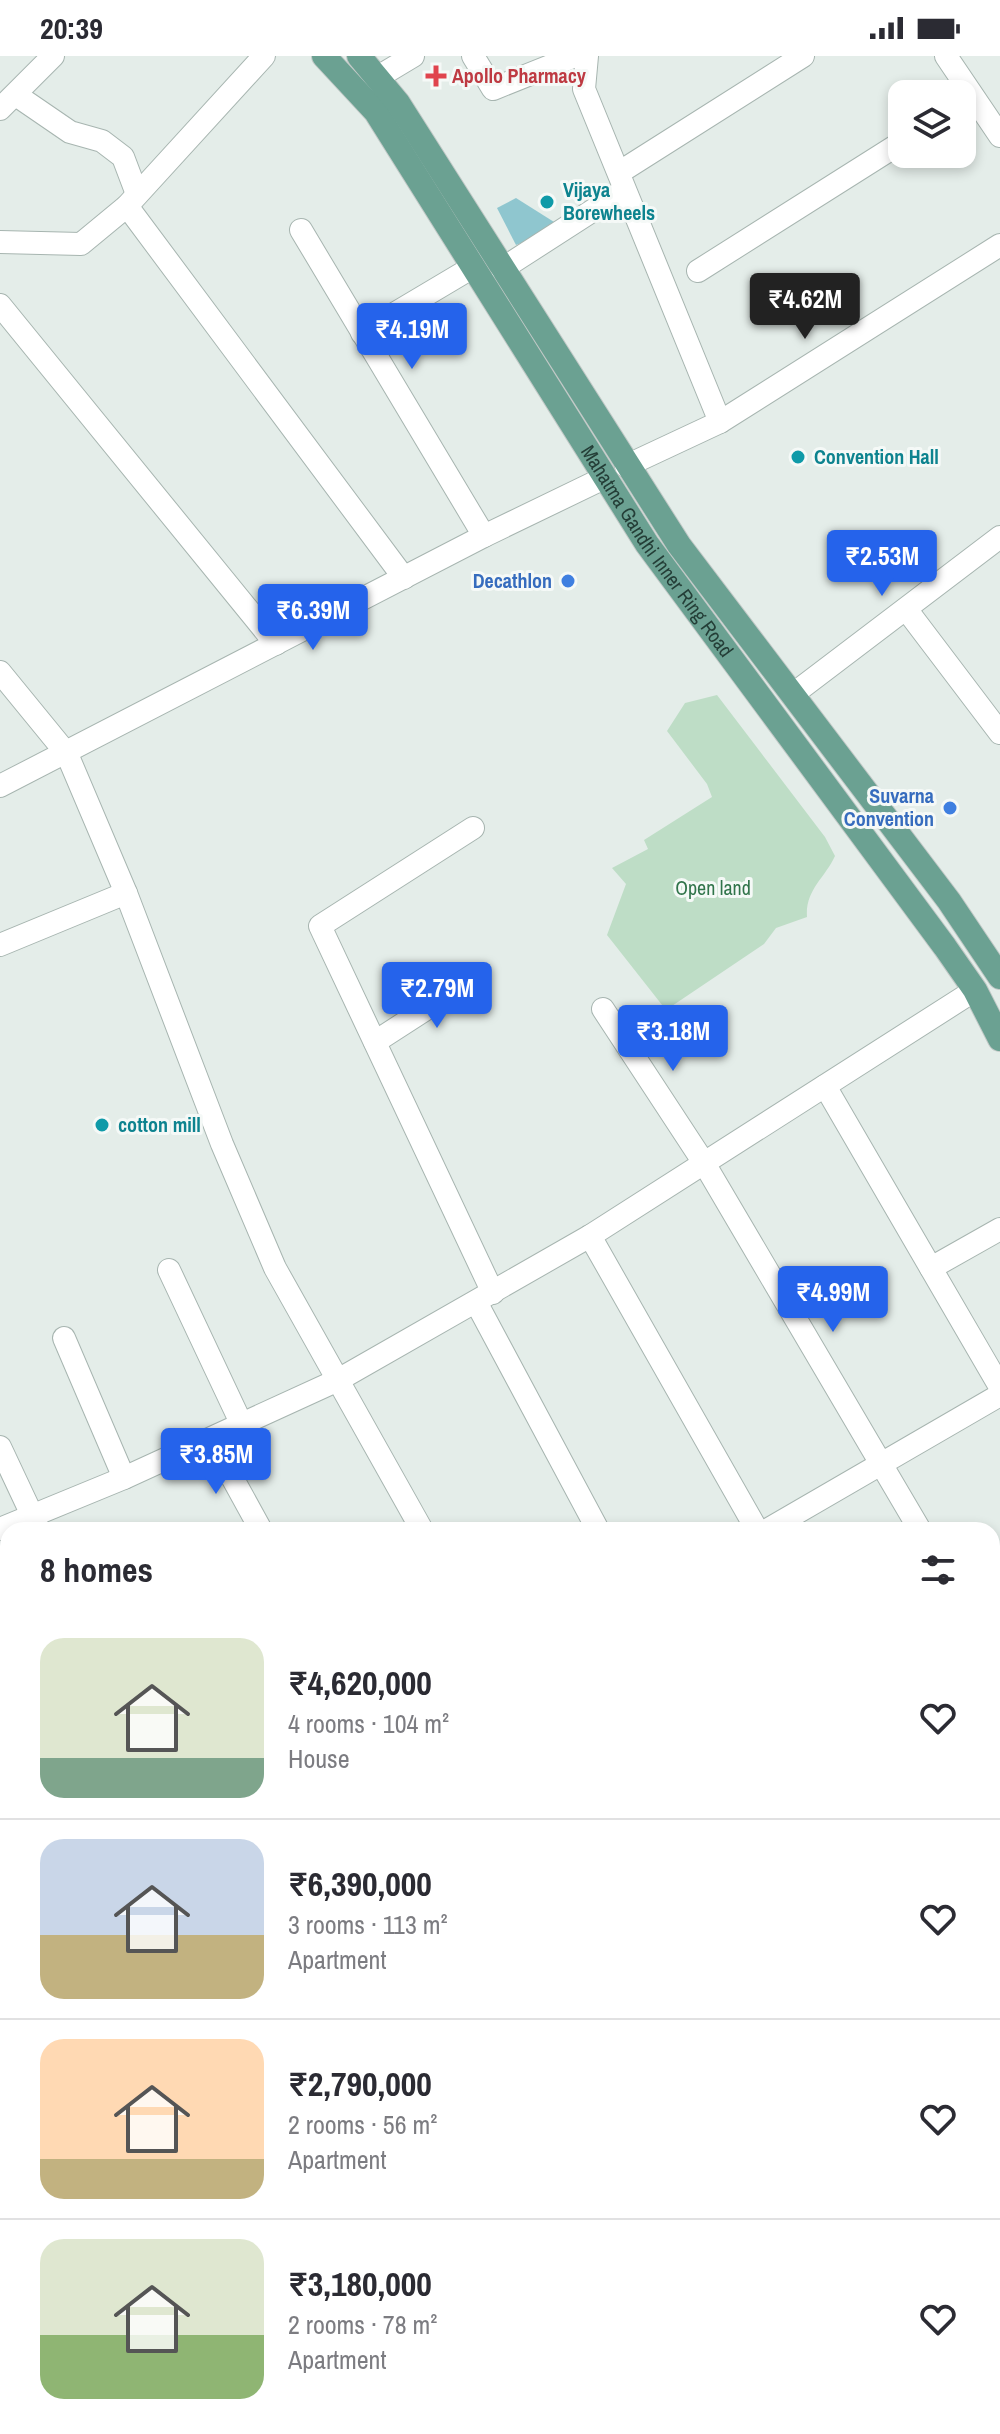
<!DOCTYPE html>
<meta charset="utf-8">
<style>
body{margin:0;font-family:"Archivo Narrow",sans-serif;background:#f7f7f7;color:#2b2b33;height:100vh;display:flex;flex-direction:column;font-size:30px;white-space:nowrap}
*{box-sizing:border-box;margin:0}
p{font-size:26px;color:#7c7c81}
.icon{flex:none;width:44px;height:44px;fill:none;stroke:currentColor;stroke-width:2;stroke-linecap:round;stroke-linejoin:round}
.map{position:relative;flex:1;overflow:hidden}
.sheet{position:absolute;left:0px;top:1466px;width:1000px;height:912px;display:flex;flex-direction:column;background:#fff;border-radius:24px 24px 0 0;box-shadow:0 4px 12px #0003}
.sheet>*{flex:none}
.controls{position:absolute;left:888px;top:24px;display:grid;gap:16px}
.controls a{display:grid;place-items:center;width:88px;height:88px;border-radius:16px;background:#fff;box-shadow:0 4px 12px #0003;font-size:40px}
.price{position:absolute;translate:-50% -68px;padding:0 18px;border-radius:8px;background:#2563eb;color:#fff;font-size:26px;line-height:52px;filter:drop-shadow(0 2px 4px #0008)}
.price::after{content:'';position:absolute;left:50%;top:48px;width:24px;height:18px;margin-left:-12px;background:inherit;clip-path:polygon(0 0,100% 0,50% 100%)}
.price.selected{background:#222;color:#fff}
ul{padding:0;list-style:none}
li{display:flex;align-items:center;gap:24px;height:200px;padding:0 40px}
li+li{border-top:2px solid #e1e1e2}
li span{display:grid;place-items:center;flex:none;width:224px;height:160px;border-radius:24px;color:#555}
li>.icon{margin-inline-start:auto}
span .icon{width:96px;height:96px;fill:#fffc;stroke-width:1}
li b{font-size:34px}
h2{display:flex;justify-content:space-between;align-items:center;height:96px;padding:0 40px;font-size:34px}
.status{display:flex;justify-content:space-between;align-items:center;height:56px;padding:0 40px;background:#fff;direction:ltr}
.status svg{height:22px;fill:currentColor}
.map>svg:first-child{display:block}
.built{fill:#d2ddd8}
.green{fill:#beddc6}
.water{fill:#8fc6cf}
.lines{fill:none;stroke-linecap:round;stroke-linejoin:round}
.minor-casing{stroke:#a7b5b0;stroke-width:24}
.primary-casing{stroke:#c2c9c7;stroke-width:26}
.minor{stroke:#fff;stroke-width:22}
.primary{stroke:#6ba192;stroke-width:24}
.health-dot{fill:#e0444e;stroke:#f5f9f7;stroke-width:3}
.culture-dot{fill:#0f9aa8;stroke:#f5f9f7;stroke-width:3}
.shop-dot{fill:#3f7fe0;stroke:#f5f9f7;stroke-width:3}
.labels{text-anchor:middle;stroke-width:6;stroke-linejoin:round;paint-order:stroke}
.health-label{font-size:20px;font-weight:bold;fill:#be3a42;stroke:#f5f9f7;text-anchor:start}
.culture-label{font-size:20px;font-weight:bold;fill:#0d838f;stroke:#f5f9f7;text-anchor:start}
.street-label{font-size:20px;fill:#243e37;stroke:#f5f9f7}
.shop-label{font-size:20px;font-weight:bold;fill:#366cbe;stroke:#f5f9f7;text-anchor:end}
.park-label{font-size:20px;fill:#30744a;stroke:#f5f9f7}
</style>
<div class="status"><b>20:39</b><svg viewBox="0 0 49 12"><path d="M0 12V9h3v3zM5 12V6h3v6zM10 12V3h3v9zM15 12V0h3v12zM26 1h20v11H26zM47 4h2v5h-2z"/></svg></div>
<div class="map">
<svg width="1000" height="2378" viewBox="0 0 1000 2378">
<rect width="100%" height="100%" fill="#e4ede9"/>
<path class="built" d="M 8,1489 L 8,2222 L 0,2204 L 0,1492 Z"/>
<path class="green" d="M 717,639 L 825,781 L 835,800 C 825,822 805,834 807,861 L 776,872 L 764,888 L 666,954 L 607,879 L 626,828 L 612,812 L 648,793 L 644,784 L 712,741 L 707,728 L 667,675 L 685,647 Z"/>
<path class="water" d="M 516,142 L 562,171 L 516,189 L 497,152 Z"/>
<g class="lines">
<defs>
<g id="minor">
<path d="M 473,0 L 493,33 L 575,0"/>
<path d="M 587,0 L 584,33 L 720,366"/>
<path d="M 946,0 L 1000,80"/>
<path d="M 378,21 L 413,0"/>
<path d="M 16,39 L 70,76 L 102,85 L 123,101 L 137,138"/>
<path d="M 0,53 L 53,0"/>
<path d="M 620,116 L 803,0"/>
<path d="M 127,150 L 404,522"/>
<path d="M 301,174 L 484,480"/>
<path d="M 0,186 L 81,188 L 127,150 L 264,0"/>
<path d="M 502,213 L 623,135"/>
<path d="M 698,215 L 902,86"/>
<path d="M 0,249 L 276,588"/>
<path d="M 362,277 L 473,211"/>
<path d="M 626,410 L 720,366 L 1000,189"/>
<path d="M 906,553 L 1000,677"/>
<path d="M 0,616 L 67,698 L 126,837 L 222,1088 L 275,1212 L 422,1474"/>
<path d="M 792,639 L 1000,481"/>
<path d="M 0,730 L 484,480 L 606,421"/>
<path d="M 473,772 L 320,870 L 493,1237"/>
<path d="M 0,889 L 126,837"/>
<path d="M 603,953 L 704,1107 L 920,1474"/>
<path d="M 375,986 L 474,922"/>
<path d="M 825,1030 L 1000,1331"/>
<path d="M 590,1180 L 757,1474"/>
<path d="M 931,1212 L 1000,1173"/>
<path d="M 169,1214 L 242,1369"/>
<path d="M 476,1246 L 598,1474"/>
<path d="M 64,1282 L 124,1422"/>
<path d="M 211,1383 L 261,1474"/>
<path d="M 0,1391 L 39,1474"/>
<path d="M 0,1473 L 124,1422 L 338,1324 L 590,1180 L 975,934"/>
<path d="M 767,1474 L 1000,1339"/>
<path d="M 992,1894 L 1000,1908"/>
<path d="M 992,1947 L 1000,1942"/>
<path d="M 0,2051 L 8,2070"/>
<path d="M 992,2104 L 1000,2100"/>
<path d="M 0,2240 L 8,2258"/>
<path d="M 992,2263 L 1000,2259"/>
<path d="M 105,2370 L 108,2378"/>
<path d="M 268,2370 L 271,2378"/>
<path d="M 439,2370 L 442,2378"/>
<path d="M 765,2370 L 769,2378"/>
<path d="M 920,2370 L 925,2378"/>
</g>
<g id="primary">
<path id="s1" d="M 324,0 L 376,56 L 647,488 L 945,891 L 975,934 L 1000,983"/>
<path d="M 359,0 L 398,47 L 679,489 L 949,845 L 1000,921"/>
<path d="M 992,1570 L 1000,1563"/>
<path d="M 992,1617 L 1000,1611"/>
<path d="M 0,2365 L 8,2359"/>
<path d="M 29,2378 L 39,2370"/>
</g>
</defs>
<use href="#minor" class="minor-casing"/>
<use href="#primary" class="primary-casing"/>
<use href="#minor" class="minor"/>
<use href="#primary" class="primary"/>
</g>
<path class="health-dot" d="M432 8h8v8h8v8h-8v8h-8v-8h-8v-8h8z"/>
<g class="culture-dot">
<circle cx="547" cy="146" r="8"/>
<circle cx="798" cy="401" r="8"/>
<circle cx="102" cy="1069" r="8"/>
</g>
<g class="shop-dot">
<circle cx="568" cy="525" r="8"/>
<circle cx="950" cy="752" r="8"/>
</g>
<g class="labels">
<g class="health-label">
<text x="452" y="27">Apollo Pharmacy</text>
</g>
<g class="culture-label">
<text x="563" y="141">Vijaya<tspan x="563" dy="23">Borewheels</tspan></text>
<text x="814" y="408">Convention Hall</text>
<text x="118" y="1076">cotton mill</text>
</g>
<g class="street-label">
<text dy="7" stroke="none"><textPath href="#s1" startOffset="598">Mahatma Gandhi Inner Ring Road</textPath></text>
</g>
<g class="shop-label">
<text x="552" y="532">Decathlon</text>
<text x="934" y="747">Suvarna<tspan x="934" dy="23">Convention</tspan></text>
</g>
<g class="park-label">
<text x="713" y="839">Open land</text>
</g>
</g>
</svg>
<div class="controls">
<a><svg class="icon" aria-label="layers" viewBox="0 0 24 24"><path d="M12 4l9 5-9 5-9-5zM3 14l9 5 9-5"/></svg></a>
</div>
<b class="price selected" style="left:805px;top:285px">₹4.62M</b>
<b class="price" style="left:412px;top:315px">₹4.19M</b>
<b class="price" style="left:882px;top:542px">₹2.53M</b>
<b class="price" style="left:313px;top:596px">₹6.39M</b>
<b class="price" style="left:437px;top:974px">₹2.79M</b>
<b class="price" style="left:673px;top:1017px">₹3.18M</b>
<b class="price" style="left:833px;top:1278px">₹4.99M</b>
<b class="price" style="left:216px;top:1440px">₹3.85M</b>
<section class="sheet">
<h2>8 homes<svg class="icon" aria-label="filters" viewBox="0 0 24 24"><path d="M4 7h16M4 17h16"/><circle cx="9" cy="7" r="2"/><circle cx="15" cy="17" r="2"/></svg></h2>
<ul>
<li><span style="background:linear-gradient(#dfe7d0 75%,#7fa58c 0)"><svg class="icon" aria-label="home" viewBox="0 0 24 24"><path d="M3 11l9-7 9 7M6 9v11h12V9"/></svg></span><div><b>₹4,620,000</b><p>4 rooms · 104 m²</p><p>House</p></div><svg class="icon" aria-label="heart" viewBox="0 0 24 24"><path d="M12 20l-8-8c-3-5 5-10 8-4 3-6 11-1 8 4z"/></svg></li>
<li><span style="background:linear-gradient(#c9d6e8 60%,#c2b280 0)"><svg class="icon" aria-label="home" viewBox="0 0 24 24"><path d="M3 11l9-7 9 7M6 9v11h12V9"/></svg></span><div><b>₹6,390,000</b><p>3 rooms · 113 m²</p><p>Apartment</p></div><svg class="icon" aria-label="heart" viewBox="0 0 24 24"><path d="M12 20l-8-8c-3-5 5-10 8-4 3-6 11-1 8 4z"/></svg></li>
<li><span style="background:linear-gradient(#ffd9b3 75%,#c2b280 0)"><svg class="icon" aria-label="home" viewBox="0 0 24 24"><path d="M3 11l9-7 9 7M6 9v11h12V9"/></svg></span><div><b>₹2,790,000</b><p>2 rooms · 56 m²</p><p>Apartment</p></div><svg class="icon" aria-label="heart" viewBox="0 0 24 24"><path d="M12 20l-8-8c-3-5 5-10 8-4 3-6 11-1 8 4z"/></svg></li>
<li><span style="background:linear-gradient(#dfe7d0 60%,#8fb573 0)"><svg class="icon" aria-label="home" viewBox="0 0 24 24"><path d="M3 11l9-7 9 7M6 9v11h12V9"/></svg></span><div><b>₹3,180,000</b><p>2 rooms · 78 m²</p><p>Apartment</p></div><svg class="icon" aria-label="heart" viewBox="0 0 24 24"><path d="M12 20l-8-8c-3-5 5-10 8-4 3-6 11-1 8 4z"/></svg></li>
</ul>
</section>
</div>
